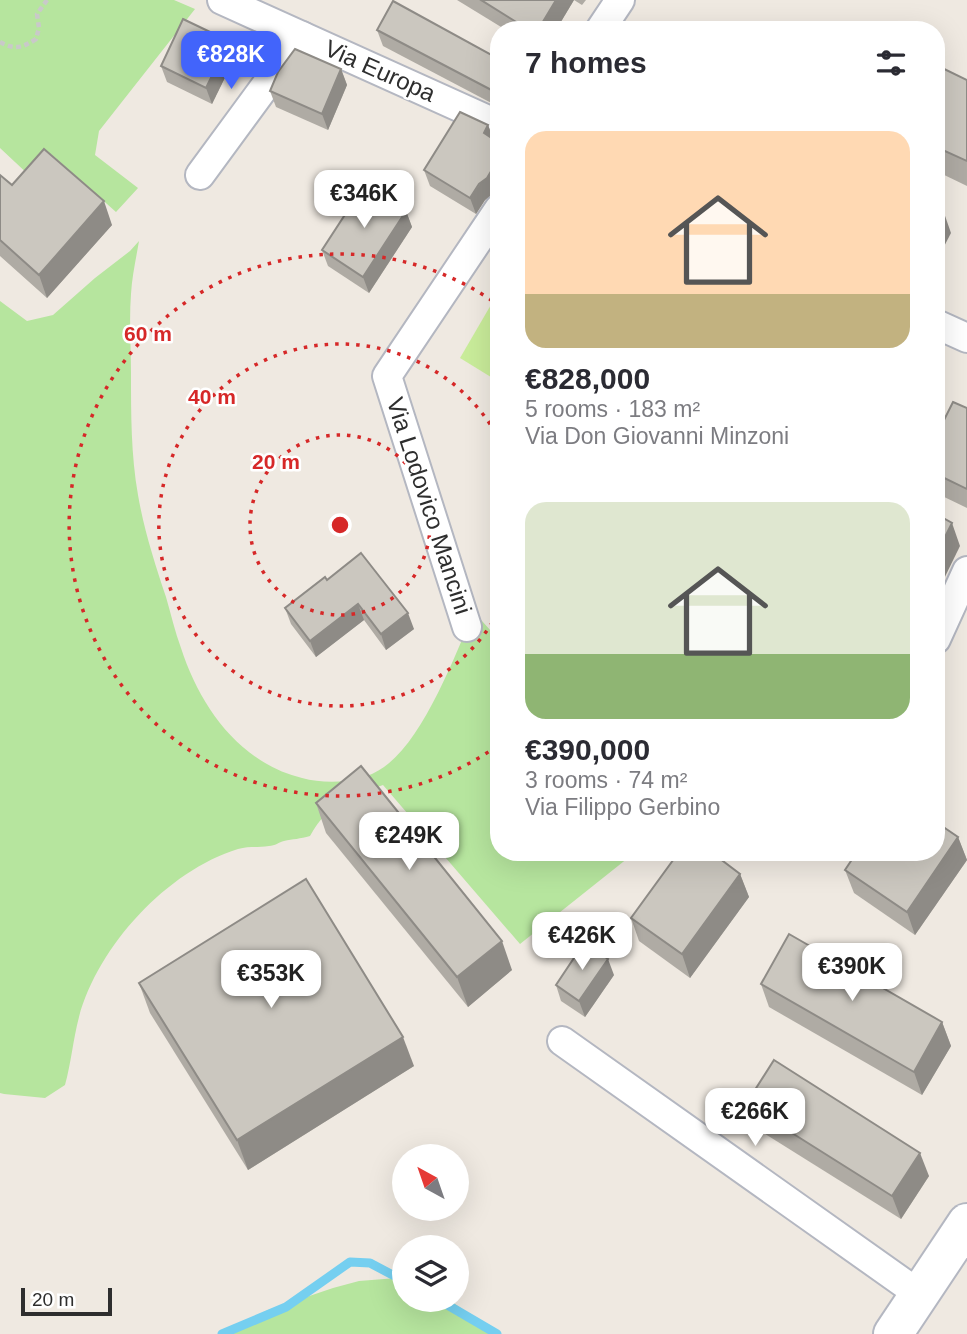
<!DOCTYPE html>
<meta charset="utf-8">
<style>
body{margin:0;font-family:Helvetica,sans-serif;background:#f7f7f7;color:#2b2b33;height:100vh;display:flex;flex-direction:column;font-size:26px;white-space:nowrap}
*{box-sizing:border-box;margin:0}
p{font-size:23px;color:#7c7c81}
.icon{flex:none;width:38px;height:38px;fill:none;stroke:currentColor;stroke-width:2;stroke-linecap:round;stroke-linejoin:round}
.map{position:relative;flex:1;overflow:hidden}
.drawer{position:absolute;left:490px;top:21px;width:455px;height:840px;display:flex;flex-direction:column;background:#fff;border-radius:28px;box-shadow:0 7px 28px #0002}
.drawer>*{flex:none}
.needle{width:46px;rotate:320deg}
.controls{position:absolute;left:392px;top:1144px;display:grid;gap:14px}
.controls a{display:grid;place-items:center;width:77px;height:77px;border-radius:50%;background:#fff;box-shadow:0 7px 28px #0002;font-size:35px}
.scale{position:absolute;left:21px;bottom:18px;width:91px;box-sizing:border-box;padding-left:7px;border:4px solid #2e2e2e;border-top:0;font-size:19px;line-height:24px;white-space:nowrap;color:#2e2e2e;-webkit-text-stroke:5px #fff;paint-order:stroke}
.price{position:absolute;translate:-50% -60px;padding:0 16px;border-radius:14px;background:#fff;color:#222;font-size:23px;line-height:46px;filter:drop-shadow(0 2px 4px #0008)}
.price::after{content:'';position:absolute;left:50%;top:42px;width:21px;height:16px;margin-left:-10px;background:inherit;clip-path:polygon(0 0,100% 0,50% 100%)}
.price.current{background:#4264fb;color:#fff}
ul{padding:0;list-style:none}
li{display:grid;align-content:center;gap:14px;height:371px;padding:0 35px}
li span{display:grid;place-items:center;height:217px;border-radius:21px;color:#555}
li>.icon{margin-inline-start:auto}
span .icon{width:126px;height:126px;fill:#fffc;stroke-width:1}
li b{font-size:30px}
h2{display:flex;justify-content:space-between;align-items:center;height:84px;padding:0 35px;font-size:30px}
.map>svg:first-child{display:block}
.green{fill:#b6e59e}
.pitch{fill:#c9ec9a}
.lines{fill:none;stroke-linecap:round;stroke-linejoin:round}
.stream{stroke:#75cff0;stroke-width:9}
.street-casing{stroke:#b4b7c1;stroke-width:32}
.secondary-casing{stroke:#b4b7c1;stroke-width:42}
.path{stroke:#c9c9c9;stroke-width:4.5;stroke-dasharray:5 3.5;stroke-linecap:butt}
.street{stroke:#fff;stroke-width:28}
.secondary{stroke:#fff;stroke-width:38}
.wall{fill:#afaba4}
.shaded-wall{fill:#8e8b86}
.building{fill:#cbc7bf;stroke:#8e8b86;stroke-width:2}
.ring{fill:none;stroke:#d62828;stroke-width:3.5;stroke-dasharray:3.5 7}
.labels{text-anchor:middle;stroke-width:5;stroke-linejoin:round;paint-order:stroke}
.street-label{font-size:24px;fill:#2e2e2e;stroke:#fff}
.centre{fill:#d62828;stroke:#fff;stroke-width:3.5}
.ring-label{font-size:21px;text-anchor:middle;font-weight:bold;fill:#d62828;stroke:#fff;stroke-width:5;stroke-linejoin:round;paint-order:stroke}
</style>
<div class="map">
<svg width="967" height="1334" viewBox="0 0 967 1334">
<rect width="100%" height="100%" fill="#efe9e1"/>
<g class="green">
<path d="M 0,0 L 174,0 L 195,9 L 99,131 L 95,155 L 138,188 L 116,212 L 51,154 L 31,177 L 0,148 Z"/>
<path d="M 139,241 C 136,259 132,276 131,294 C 129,320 131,347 131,373 C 131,414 131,455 138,495 C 144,530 155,564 166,597 C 171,614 175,632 181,648 C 200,707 240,763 302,778 C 328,785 362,783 384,767 C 424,739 454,657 474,612 L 499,640 L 499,852 L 621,852 L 628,858 L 520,944 L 383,785 C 349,798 329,802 310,836 C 300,839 293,839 284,841 C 279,842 275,846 269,846 C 258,848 249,846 238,849 C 167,871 98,946 79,1017 C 73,1040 71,1063 65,1085 L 45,1098 L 4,1094 L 0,1093 L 0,301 L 27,321 L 53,315 L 95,278 L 130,251 Z"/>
<path d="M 397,1278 L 404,1280 L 404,1300 L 449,1300 L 499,1334 L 220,1334 L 268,1310 L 333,1288 L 359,1281 Z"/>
</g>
<path class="pitch" d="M 499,291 L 499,382 L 460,358 Z"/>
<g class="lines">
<g class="stream">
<path d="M 439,1300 L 497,1334"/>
<path d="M 222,1334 L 286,1307 L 350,1262 L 370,1263 L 404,1281"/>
</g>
<defs>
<g id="street">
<path d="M 222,0 L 499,125"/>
<path d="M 600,30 L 620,0"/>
<path d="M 200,175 L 302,36"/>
<path d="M 936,324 L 967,338"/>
<path d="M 467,627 L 387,376 L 499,209"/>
<path d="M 936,639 L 967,571"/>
<path d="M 562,1041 L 919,1294"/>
</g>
<path id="secondary" d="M 893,1334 L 967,1223"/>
</defs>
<use href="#street" class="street-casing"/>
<use href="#secondary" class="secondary-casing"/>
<path class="path" d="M 0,42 C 15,50 22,48 36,39 L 39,28 L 37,14 L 47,0"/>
<use href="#street" class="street"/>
<use href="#secondary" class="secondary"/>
</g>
<g class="wall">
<path d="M 457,0 L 574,0 L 556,30 L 506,30 Z"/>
<path d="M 574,0 L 586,0 L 582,5 Z"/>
<path d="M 377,30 L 499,59 L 499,107 L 383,46 Z"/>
<path d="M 235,57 L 212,104 L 167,82 L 161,66 Z"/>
<path d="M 936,65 L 967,80 L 967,186 L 936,171 Z"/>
<path d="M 341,69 L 347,85 L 328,130 L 276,107 L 270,91 Z"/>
<path d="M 488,125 L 494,140 L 492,194 L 485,200 L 476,214 L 430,186 L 424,170 Z"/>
<path d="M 0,175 L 12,185 L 112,225 L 47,298 L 0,256 Z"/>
<path d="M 406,211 L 412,227 L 369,293 L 328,266 L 322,250 Z"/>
<path d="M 967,408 L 967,508 L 936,493 L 936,436 Z"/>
<path d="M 327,580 L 414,629 L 386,650 L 364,620 L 316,657 L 291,624 L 285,608 Z"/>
<path d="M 316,803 L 512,970 L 468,1007 L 326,833 Z"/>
<path d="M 958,837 L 967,860 L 915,935 L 854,893 L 845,870 Z"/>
<path d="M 740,874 L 749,897 L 690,978 L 639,941 L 631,918 Z"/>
<path d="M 614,975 L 585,1017 L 561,1001 L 556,985 Z"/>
<path d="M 139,983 L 414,1066 L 248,1170 L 150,1013 Z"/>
<path d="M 761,984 L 942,1022 L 951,1046 L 922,1095 L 769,1007 Z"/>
<path d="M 746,1104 L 929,1176 L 901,1219 L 754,1127 Z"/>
</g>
<g class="shaded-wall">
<path d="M 556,0 L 574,0 L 556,30 L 538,30 Z"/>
<path d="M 229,41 L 235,57 L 212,104 L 206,88 Z"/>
<path d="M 341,69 L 347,85 L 328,130 L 322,114 Z"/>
<path d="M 488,125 L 494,141 L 484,133 Z"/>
<path d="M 499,158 L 499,184 L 492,194 L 485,200 L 476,214 L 470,198 Z"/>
<path d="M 104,201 L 112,225 L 47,298 L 39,275 Z"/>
<path d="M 943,210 L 951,233 L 936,262 L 936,222 Z"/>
<path d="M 406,211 L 412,227 L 369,293 L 363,277 Z"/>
<path d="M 952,523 L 960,546 L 939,589 L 936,581 L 936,555 Z"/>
<path d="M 358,604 L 364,620 L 316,657 L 310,641 Z"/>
<path d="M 408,613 L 414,629 L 386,650 L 381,634 Z"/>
<path d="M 958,837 L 967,860 L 915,935 L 907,912 Z"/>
<path d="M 740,874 L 749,897 L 690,978 L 682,954 Z"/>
<path d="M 502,941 L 512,970 L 468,1007 L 457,977 Z"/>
<path d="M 608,959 L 614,975 L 585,1017 L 579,1001 Z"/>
<path d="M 942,1022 L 951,1046 L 922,1095 L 914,1072 Z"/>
<path d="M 403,1037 L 414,1066 L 248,1170 L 237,1140 Z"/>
<path d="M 920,1153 L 929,1176 L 901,1219 L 892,1196 Z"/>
</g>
<g class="building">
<path d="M 481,0 L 556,0 L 538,30 L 529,30 Z"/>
<path d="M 393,1 L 499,59 L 499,94 L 377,30 Z"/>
<path d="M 183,19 L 229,41 L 206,88 L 161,66 Z"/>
<path d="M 295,49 L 341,69 L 322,114 L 270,91 L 278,72 Z"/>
<path d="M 936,65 L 967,80 L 967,161 L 936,147 Z"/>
<path d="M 460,112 L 488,125 L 484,133 L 499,143 L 499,158 L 487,178 L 479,184 L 470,198 L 424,170 Z"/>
<path d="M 44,149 L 104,201 L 39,275 L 0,240 L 0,175 L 12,185 Z"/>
<path d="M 365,184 L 406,211 L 363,277 L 322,250 Z"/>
<path d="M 936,207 L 943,210 L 936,222 Z"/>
<path d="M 953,402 L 967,408 L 967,489 L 936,474 L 936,436 Z"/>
<path d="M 936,514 L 952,523 L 936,555 Z"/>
<path d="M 361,553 L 408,613 L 381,634 L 358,604 L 310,641 L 285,608 L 325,577 L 327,580 Z"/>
<path d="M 361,766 L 502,941 L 457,977 L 316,803 Z"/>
<path d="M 936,822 L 958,837 L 907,912 L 845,870 L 857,852 L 936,852 Z"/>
<path d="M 679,852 L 711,852 L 740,874 L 682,954 L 631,918 Z"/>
<path d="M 306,879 L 403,1037 L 237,1140 L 139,983 Z"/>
<path d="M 789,934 L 942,1022 L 914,1072 L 761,984 Z"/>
<path d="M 584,943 L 608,959 L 579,1001 L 556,985 Z"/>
<path d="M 774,1060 L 920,1153 L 892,1196 L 746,1104 Z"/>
</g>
<g class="ring">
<circle cx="340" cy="525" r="90"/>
<path d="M498 613A181 181 0 1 1 498 437"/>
<path d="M497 746A271 271 0 1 1 497 304"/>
</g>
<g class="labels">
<g class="street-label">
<text transform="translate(380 71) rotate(24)" y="8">Via Europa</text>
<text transform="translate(429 506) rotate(72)" y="8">Via Lodovico Mancini</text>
</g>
</g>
<circle cx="340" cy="525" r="10" class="centre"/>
<g class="ring-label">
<text x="148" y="341">60 m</text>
<text x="212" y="404">40 m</text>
<text x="276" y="469">20 m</text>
</g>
</svg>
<div class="controls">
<a><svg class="needle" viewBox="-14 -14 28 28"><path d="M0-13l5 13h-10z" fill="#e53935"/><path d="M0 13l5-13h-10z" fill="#7c7c81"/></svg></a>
<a><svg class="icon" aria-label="layers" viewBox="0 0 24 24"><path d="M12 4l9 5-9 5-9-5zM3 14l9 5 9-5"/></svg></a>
</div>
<div class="scale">20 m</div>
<b class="price current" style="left:231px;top:91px">€828K</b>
<b class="price" style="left:364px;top:230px">€346K</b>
<b class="price" style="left:409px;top:872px">€249K</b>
<b class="price" style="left:582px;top:972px">€426K</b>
<b class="price" style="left:852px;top:1003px">€390K</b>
<b class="price" style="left:271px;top:1010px">€353K</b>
<b class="price" style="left:755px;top:1148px">€266K</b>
<section class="drawer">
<h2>7 homes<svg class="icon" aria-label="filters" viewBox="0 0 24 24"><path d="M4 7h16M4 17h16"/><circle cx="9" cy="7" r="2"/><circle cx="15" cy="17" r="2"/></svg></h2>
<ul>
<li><span style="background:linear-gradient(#ffd9b3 75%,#c2b280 0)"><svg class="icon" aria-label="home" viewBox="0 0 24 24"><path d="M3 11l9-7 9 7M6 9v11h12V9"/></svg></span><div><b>€828,000</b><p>5 rooms · 183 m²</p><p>Via Don Giovanni Minzoni</p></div></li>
<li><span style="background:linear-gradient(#dfe7d0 70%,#8fb573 0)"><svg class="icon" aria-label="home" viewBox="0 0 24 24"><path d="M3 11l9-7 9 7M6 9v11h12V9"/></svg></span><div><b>€390,000</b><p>3 rooms · 74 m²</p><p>Via Filippo Gerbino</p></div></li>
</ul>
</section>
</div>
